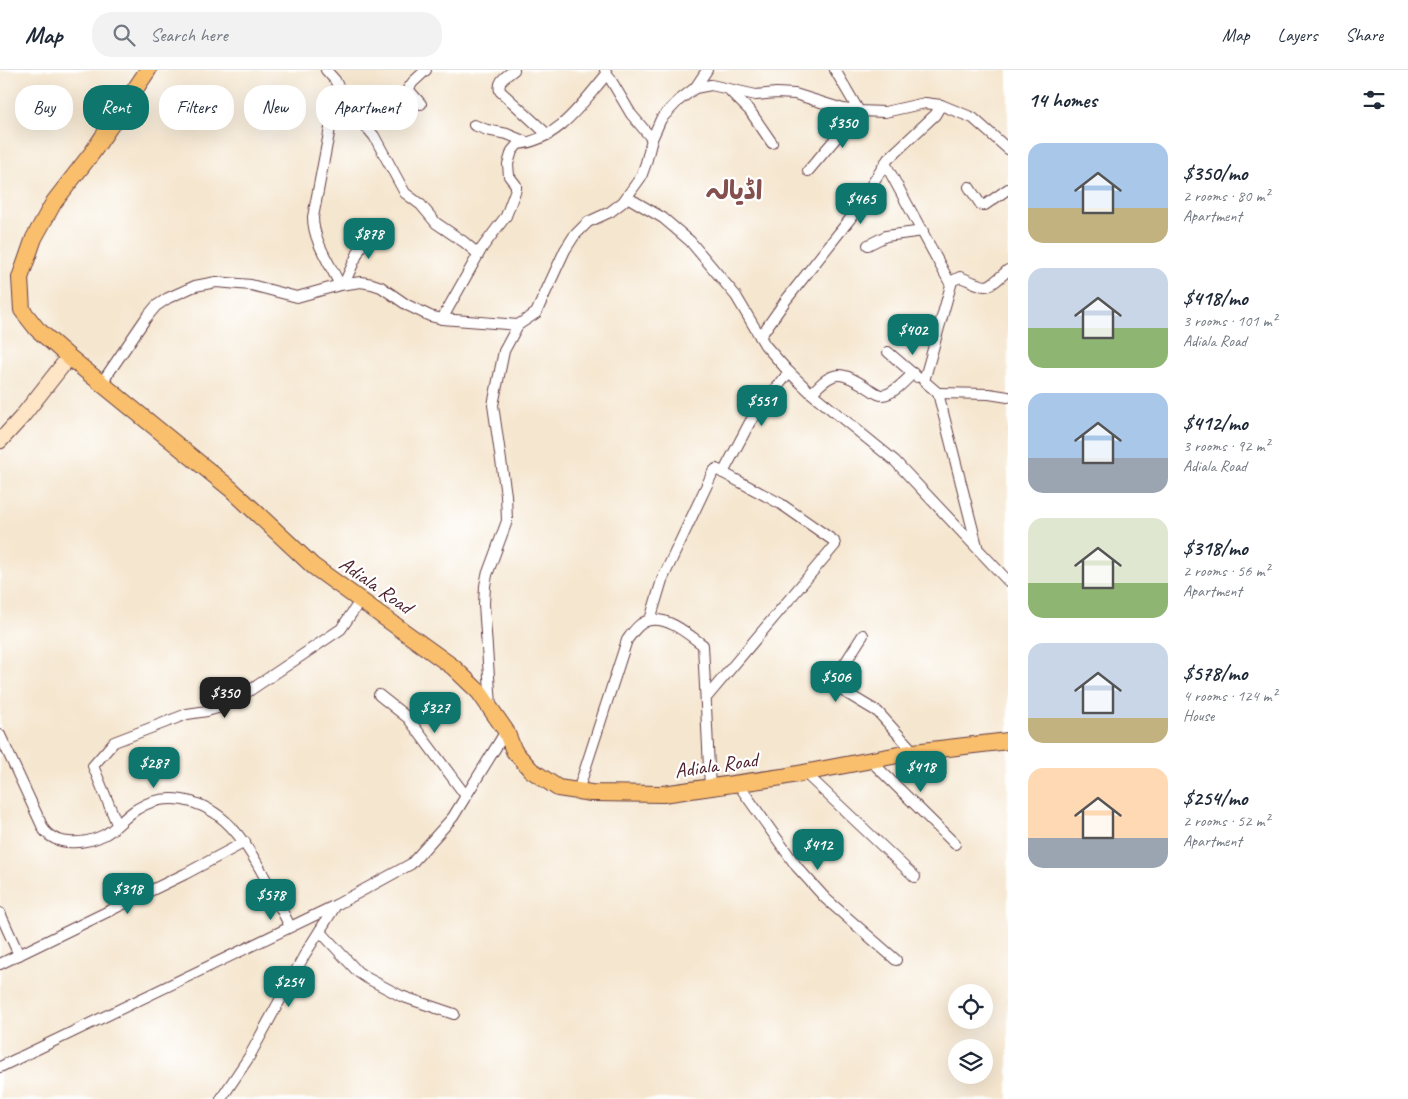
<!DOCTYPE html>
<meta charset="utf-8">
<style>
body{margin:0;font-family:Caveat,"Playpen Sans Arabic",sans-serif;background:#f2f2f3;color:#1f2937;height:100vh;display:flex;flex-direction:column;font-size:19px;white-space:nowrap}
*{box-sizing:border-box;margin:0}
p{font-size:16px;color:#747a83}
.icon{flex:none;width:28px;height:28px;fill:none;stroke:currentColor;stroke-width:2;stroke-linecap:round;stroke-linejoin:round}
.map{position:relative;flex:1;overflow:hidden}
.sheet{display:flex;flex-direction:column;background:#fff;width:400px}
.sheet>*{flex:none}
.guide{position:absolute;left:15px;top:15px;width:475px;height:45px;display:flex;gap:10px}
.controls{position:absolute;left:948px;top:914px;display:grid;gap:10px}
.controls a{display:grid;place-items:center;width:45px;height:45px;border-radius:50%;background:#fff;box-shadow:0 5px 20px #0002;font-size:25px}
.price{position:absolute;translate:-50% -42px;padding:0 11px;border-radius:10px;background:#0f766e;color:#fff;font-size:16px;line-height:32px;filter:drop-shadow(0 1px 2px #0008)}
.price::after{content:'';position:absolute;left:50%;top:30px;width:15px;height:11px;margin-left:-8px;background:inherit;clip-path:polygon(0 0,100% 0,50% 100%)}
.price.selected{background:#222;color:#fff}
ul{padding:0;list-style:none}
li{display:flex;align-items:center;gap:15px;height:125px;padding:0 20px}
li span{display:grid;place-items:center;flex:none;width:140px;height:100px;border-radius:15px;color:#555}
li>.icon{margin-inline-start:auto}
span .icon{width:60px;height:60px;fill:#fffc;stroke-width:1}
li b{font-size:21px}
h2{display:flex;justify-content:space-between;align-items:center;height:60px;padding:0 20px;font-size:21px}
.pill{padding:0 18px;border-radius:20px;background:#fff;box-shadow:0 5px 20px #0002;font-size:18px;line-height:45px}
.pill.selected{background:#0f766e;color:#fff}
header{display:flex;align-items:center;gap:30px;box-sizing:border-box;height:70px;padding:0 25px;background:#fff;border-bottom:1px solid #e0e1e3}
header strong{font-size:24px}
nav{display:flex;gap:28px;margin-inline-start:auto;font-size:18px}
.search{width:350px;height:45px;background:#f2f2f3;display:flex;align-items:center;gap:12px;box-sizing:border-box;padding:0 18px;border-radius:20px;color:#747a83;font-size:19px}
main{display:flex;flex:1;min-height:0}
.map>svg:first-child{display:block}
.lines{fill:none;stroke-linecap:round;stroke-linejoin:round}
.street-casing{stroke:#643d44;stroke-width:12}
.secondary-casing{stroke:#643d44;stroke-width:17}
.primary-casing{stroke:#643d44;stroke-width:18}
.street{stroke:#fff;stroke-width:10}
.secondary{stroke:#fde5c5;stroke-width:15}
.primary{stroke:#f9bf6d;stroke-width:16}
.labels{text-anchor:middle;stroke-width:4.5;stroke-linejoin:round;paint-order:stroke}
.street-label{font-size:21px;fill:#4a1f2b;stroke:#fff}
.district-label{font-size:26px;font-weight:bold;fill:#854f4e;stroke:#fff}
</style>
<header>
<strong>Map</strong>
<div class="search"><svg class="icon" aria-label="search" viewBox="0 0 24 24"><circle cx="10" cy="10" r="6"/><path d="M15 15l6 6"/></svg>Search here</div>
<nav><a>Map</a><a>Layers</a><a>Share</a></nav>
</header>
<main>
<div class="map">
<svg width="1008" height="1029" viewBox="0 0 1008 1029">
<rect width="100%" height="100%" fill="#fff"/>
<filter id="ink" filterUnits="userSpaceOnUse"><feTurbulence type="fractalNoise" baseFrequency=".02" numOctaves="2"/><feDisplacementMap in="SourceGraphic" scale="10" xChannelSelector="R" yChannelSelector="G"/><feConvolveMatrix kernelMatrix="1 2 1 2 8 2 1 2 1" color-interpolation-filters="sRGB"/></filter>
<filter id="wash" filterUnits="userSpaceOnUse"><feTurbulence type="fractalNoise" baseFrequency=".0096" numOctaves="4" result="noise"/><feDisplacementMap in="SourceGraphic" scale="20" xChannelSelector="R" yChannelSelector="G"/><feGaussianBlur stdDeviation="1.12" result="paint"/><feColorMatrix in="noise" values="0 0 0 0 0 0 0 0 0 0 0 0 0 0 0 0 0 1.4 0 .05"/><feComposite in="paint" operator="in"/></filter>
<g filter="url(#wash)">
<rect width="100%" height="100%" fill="#f5e6cf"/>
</g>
<g filter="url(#ink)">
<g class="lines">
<defs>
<g id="street">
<path d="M 326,0 L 335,10 L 346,33 L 374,66 L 405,123 L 421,135 L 436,153 L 464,172 L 478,184"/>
<path d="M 514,0 C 507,6 497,10 500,21 L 548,65"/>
<path d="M 605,0 L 631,44 L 652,69"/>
<path d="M 695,18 L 711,15 L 756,25 L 776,23 L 795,24 L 843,39 L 859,41 L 885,42 L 925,33 L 941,35 L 973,48 L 1008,79"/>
<path d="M 731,22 L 750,41 L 772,73"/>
<path d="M 421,34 L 408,19 L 413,12 L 426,0"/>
<path d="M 474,55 L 487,60 L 507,64 L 526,72"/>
<path d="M 885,93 L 951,215 L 924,311 L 938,323"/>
<path d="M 808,101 L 859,41 L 835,0"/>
<path d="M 969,117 L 981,135 L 985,135 L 1008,119"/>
<path d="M 627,127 L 663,148 L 690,171 L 736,226 L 765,275 L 787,300 L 810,322 L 895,391 L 1008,511"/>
<path d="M 868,175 L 886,166 L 923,161"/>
<path d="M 950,212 L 960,207 C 989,218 984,222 1008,200"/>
<path d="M 344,214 L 370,156"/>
<path d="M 340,215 C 330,194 313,171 313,147 L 331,53 L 346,33"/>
<path d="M 442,249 L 482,178 L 506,146 L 509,138 L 516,119 L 516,115 L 509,106 L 508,94 L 512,81 L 518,74 C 559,70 582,33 607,4"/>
<path d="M 760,267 L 786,230 L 850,149 L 888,89 L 935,45 L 941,35"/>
<path d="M 888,282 L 917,307"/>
<path d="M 101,314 L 146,248 L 156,236 L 168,228 L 195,216 L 216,212 L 251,215 L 297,227 L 340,215 L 361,212 L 372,214 L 381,217 L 407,235 L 430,246 L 442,249 L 518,255 L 536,243 L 565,180 L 574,166 L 588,152 L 610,142 L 623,132 L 641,107 L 646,93 L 652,69 L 661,49 L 678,31 L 695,18 L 707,0"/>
<path d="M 812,323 C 834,299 841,301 868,318 C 872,320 877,325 882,325 C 893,325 906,310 913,303"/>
<path d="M 723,403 L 750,352 L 789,302"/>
<path d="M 977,476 L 938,323 L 989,324 L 1008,327"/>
<path d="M 650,550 L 662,510 L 713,402 L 716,399 L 781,434 L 834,471 L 835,475 L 706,628"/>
<path d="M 863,565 L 833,612 L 833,615 L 878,642 L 914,682"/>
<path d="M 379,625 L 408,648 L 466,726"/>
<path d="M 491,636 L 484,534 L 485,516 L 487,505 L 507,451 L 506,425 L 493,335 L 504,281 L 518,255"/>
<path d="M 0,665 L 44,760 C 57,777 86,774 104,765 C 116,759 125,746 137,739 C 165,721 200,729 224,750 C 251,773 273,825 290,856"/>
<path d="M 870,690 L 955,774"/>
<path d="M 805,703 L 915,807"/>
<path d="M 738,714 L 797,797 L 826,829 L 896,890"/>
<path d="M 578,721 L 627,570 C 633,562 640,551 651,550 C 669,547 689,565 703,575 L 710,718"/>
<path d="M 117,754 L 93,696 L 114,672 L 187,644 L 207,641 L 221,637 L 240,627 L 341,559 L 360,531"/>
<path d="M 0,843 L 19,885"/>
<path d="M 320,861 L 358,902 L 367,908 L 401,926 L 454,944"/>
<path d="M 0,894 L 185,804 L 245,772"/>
<path d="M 0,997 L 336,835 L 411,794 L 453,747 L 506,661"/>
<path d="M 221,1029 L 249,987 L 305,884 L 336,835"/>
</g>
<path id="secondary" d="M 0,371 L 21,348 L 69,287"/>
<path id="primary" d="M 148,0 L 92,83 L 54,132 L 34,168 L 20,208 L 22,240 L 37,259 L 69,287 L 231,419 L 313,496 L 453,597 L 479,622 L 506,661 L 514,681 L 531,700 L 558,718 L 591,723 L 663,724 L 782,707 L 914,682 L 1008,671"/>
</defs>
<use href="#street" class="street-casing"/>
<use href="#secondary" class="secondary-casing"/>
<use href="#primary" class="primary-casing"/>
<use href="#street" class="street"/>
<use href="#secondary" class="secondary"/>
<use href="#primary" class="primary"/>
</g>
</g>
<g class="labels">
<g class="street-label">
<text transform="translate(376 515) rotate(35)" y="7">Adiala Road</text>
<text transform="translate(716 695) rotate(-8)" y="7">Adiala Road</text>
</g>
<g class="district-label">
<text x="734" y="129">اڈیالہ</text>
</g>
</g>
</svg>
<div class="controls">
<a><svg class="icon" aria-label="locate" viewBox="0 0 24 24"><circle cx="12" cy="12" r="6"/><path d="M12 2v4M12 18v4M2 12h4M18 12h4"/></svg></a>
<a><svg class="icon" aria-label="layers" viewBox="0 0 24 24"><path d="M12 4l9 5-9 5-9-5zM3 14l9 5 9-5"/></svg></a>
</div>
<b class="price" style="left:843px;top:79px">$350</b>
<b class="price" style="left:861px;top:155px">$465</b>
<b class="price" style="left:369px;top:190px">$878</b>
<b class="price" style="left:913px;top:286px">$402</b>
<b class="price" style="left:762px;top:357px">$551</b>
<b class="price" style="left:836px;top:633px">$506</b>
<b class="price selected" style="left:225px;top:649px">$350</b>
<b class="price" style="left:435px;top:664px">$327</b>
<b class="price" style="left:154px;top:719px">$287</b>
<b class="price" style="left:921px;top:723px">$418</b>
<b class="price" style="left:818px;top:801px">$412</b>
<b class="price" style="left:128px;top:845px">$318</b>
<b class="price" style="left:271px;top:851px">$578</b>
<b class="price" style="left:289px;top:938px">$254</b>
<div class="guide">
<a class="pill">Buy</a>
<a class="pill selected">Rent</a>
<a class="pill">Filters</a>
<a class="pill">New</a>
<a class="pill">Apartment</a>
</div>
</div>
<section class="sheet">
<h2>14 homes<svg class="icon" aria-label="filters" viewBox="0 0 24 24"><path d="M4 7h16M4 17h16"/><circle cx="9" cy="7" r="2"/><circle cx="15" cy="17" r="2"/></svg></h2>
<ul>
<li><span style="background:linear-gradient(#a9c7e8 65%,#c2b280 0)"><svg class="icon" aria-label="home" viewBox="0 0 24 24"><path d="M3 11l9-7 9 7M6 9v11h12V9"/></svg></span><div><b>$350/mo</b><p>2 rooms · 80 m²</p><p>Apartment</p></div></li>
<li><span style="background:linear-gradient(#c9d6e8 60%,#8fb573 0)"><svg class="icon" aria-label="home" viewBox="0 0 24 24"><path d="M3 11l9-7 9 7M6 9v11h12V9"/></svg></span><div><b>$418/mo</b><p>3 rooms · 101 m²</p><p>Adiala Road</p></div></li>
<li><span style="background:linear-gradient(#a9c7e8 65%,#9aa5b1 0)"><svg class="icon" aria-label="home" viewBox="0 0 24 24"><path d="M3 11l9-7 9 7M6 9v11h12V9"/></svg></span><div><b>$412/mo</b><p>3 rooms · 92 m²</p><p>Adiala Road</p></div></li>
<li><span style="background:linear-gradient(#dfe7d0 65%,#8fb573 0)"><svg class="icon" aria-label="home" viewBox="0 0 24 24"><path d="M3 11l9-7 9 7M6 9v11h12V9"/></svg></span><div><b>$318/mo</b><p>2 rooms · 56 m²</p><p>Apartment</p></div></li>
<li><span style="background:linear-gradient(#c9d6e8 75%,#c2b280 0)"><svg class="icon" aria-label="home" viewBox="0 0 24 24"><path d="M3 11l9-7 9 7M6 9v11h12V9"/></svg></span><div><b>$578/mo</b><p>4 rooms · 124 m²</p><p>House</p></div></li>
<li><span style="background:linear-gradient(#ffd9b3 70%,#9aa5b1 0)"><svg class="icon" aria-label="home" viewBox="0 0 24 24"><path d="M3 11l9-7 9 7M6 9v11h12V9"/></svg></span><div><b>$254/mo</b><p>2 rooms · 52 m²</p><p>Apartment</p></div></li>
</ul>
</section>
</main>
